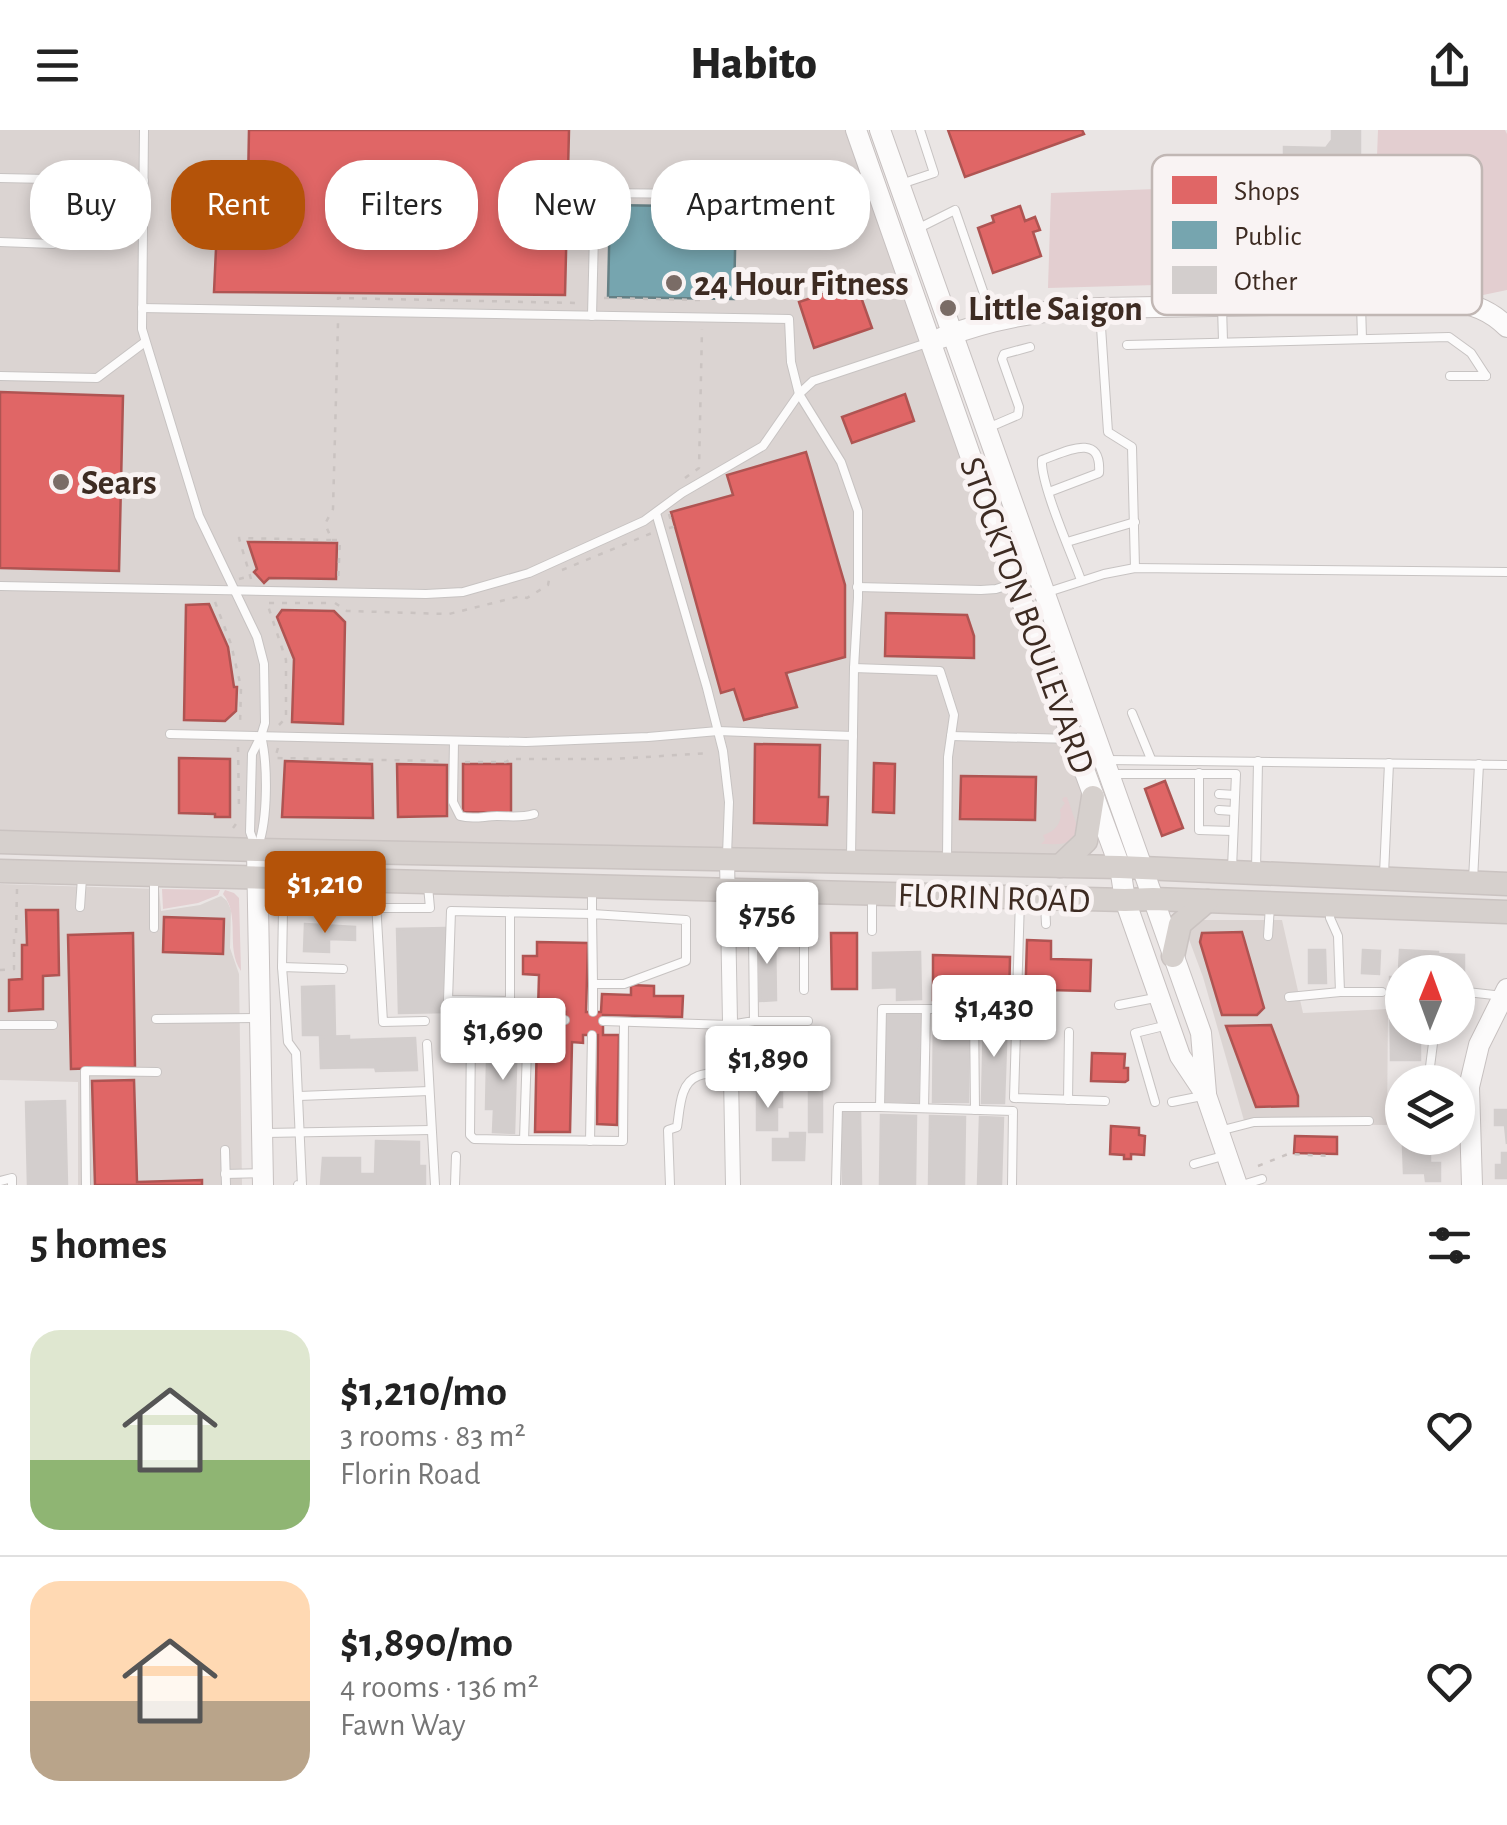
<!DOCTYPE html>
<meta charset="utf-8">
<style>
body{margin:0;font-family:"Alegreya Sans",sans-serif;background:#f6f6f6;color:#222;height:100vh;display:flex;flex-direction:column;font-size:38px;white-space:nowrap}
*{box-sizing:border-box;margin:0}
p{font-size:32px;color:#767676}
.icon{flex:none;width:55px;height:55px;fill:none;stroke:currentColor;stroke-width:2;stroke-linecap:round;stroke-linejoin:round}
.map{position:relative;height:1055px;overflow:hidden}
.side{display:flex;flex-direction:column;background:#fff;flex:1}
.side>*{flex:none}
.guide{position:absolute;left:30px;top:30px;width:1000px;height:90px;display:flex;gap:20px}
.needle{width:65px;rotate:1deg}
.tools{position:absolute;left:1385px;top:825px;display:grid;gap:20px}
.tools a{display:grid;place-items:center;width:90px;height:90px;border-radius:50%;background:#fff;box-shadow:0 5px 15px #0003;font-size:50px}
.price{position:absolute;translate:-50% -85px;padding:0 22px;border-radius:10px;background:#fff;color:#222;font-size:32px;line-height:65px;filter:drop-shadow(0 2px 5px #0008)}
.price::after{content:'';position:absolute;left:50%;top:60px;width:30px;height:22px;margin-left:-15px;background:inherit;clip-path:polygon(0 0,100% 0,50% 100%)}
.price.active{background:#b45309;color:#fff}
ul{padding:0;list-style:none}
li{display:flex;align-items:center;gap:30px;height:250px;padding:0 30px}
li+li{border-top:2px solid #e0e0e0}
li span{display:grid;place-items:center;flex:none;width:280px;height:200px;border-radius:30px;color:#555}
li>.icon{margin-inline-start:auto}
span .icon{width:120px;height:120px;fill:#fffc;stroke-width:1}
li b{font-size:42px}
h2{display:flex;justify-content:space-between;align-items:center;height:120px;padding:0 30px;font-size:42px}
.pill{padding:0 35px;border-radius:40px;background:#fff;box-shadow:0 5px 15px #0003;font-size:35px;line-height:90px}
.pill.active{background:#b45309;color:#fff}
header{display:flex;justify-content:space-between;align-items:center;height:130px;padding:0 30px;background:#fff;font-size:45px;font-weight:800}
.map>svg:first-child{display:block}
.built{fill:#dbd4d2}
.green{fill:#e3ced0}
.shops{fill:#e06666;stroke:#af5452;stroke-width:2.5}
.public{fill:#76a5af;stroke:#658085;stroke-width:2.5}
.building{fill:#d3cecd;stroke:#d3cecd;stroke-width:2.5}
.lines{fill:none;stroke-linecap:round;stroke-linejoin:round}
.lane-casing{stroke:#c7c3c2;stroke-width:10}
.street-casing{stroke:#c7c3c2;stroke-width:16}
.secondary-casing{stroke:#c7c1c0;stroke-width:22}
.primary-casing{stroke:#cac3c1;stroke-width:25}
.path{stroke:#cac3c1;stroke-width:2.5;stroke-dasharray:5 8;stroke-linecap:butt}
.lane{stroke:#fcfbfb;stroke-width:8}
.street{stroke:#fcfbfb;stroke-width:14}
.secondary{stroke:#fcfbfb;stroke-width:20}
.primary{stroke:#d6d0cd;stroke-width:22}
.poi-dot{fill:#7a6c66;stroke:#f9f3f3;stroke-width:4}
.labels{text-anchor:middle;stroke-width:10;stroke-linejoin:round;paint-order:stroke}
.poi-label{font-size:35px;font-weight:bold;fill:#3d2b22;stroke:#f9f3f3;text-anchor:start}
.street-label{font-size:35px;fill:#3d2b22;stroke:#f9f3f3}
.key{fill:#f9f3f3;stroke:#c1b7b4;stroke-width:2.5}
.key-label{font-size:28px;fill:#3d2b22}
</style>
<header><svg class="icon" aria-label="menu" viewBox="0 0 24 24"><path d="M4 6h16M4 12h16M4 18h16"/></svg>Habito<svg class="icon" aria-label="share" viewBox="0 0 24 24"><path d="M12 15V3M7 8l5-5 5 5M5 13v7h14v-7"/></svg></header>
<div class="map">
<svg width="1507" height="1055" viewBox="0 0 1507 1055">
<rect width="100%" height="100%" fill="#eae5e4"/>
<g class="built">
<path d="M 0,0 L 855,0 L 1093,667 L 1060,736 L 0,711 Z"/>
<path d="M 0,754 L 159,759 L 161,781 L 200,775 L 221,766 L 227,771 L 231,780 L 230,818 L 239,844 L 242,1055 L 78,1055 L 78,952 L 0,950 Z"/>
<path d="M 1194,790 L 1282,790 L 1303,883 L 1388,879 L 1387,995 L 1245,994 L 1203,847 L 1187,804 Z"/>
</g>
<g class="green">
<path d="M 1378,0 L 1505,0 L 1507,4 L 1507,160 L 1483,165 L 1454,157 L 1230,157 L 1228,58 L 1376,53 Z"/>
<path d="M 1156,59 L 1156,155 L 1048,158 L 1051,63 Z"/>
<path d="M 1064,667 L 1067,667 L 1078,699 C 1071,717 1059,714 1041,714 L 1045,710 L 1043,705 C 1055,702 1063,692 1060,680 L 1065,673 L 1062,670 Z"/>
<path d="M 162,759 L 220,760 L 218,765 L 198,773 L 163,779 Z"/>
<path d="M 225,760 L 234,763 L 239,768 L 241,841 C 225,818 241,786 223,764 Z"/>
</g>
<g class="shops">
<path d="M 249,0 L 569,0 L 565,165 L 214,162 L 219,54 L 248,54 Z"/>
<path d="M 948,0 L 1082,0 L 1084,4 L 965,47 Z"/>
<path d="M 1020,76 L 1025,91 L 1035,87 L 1040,100 L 1033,102 L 1041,126 L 993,143 L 978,98 L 994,92 L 992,86 Z"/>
<path d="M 856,153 L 872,198 L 814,218 L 799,172 Z"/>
<path d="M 0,262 L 123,266 L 119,441 L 0,438 Z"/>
<path d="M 905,264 L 914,291 L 852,313 L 842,287 Z"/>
<path d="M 806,322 L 845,455 L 845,527 L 786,543 L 797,577 L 744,590 L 734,559 L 721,563 L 671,382 L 733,365 L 727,345 Z"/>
<path d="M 248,412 L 337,413 L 336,449 L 269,448 L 264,453 L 254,442 L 257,439 Z"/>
<path d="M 209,474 L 228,517 L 234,557 L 237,557 L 236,581 L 225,591 L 184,590 L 186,475 Z"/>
<path d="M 282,480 L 334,481 L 345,492 L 343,594 L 292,592 L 294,529 L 277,487 Z"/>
<path d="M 886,483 L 967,485 L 974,506 L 974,528 L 885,526 Z"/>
<path d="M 755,614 L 820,615 L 819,667 L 828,667 L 827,695 L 754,693 Z"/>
<path d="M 179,628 L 230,629 L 230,687 L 215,687 L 215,684 L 179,683 Z"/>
<path d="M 285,631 L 372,634 L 373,688 L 282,687 Z"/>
<path d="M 874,633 L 895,634 L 894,683 L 873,682 Z"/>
<path d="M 397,634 L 447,635 L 447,686 L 398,687 Z"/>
<path d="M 463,634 L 511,634 L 511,683 L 463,682 Z"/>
<path d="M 961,646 L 1036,647 L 1035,690 L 960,689 Z"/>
<path d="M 1165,651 L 1183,698 L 1162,706 L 1145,659 Z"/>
<path d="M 26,780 L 58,780 L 59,845 L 43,846 L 43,879 L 9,881 L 9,850 L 22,849 L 22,815 L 27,815 Z"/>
<path d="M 164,787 L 224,789 L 223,824 L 163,822 Z"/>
<path d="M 1242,802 L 1264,878 L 1257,885 L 1222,885 L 1200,812 L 1202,803 Z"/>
<path d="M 133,803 L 135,937 L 71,939 L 68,805 Z"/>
<path d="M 831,803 L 857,803 L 857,859 L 832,859 Z"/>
<path d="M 1027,810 L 1051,811 L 1051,829 L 1091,830 L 1090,861 L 1049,860 L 1049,876 L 1025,875 Z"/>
<path d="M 537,812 L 588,813 L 586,882 L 601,882 L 602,864 L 631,865 L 631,855 L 654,856 L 654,866 L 683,866 L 682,887 L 603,885 L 603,905 L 619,905 L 617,995 L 597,994 L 598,905 L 583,905 L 583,913 L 572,912 L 570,1002 L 535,1002 L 537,904 L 564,904 L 565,882 L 538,881 L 539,845 L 523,844 L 523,826 L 537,826 Z"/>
<path d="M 933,825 L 1010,827 L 1009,872 L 933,870 Z"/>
<path d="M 1271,895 L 1298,966 L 1298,976 L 1256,977 L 1226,896 Z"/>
<path d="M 1092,923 L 1125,924 L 1124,938 L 1128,938 L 1128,950 L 1125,952 L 1091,951 Z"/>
<path d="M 134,950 L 137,1052 L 202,1050 L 202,1055 L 95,1055 L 92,951 Z"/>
<path d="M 1111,996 L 1139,998 L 1139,1005 L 1145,1006 L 1144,1025 L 1131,1024 L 1131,1029 L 1124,1029 L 1124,1025 L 1110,1024 Z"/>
<path d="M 1295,1006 L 1337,1007 L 1337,1024 L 1294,1023 Z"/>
</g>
<path class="public" d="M 610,75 L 736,77 L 734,169 L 608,167 Z"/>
<g class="building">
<path d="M 1332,0 L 1360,0 L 1360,33 L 1347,48 L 1284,46 L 1284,17 L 1326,18 L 1332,10 Z"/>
<path d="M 305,794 L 355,797 L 355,810 L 329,809 L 329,822 L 304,821 Z"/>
<path d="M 445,798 L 447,882 L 399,883 L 397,799 Z"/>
<path d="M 759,804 L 775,804 L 776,870 L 760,871 Z"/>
<path d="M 1309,820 L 1325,820 L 1326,853 L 1309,853 Z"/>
<path d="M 1363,820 L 1380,821 L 1379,844 L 1362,843 Z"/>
<path d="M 1400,820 L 1438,822 L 1437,841 L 1399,840 Z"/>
<path d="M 920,822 L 921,869 L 897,870 L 897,857 L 873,858 L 873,823 Z"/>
<path d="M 1440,824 L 1464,825 L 1464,846 L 1458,846 L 1458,842 L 1440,842 Z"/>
<path d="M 1390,847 L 1402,847 L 1402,898 L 1420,898 L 1420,930 L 1391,930 Z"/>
<path d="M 334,856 L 335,905 L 303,905 L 302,857 Z"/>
<path d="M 885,884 L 920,885 L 918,972 L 882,971 Z"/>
<path d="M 934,886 L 969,886 L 968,972 L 933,972 Z"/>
<path d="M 984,887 L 1007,887 L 1004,973 L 982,973 Z"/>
<path d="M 496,903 L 517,903 L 514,1003 L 493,1002 L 494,979 L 486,979 L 487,931 L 495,931 Z"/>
<path d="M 349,906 L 349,910 L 415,908 L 417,940 L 376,941 L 375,937 L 321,938 L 320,907 Z"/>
<path d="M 791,917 L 810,917 L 809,947 L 790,947 Z"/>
<rect x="809" y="960" width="13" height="42"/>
<path d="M 757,963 L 782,963 L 782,977 L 777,977 L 777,1000 L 757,1000 Z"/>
<path d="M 65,971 L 67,1055 L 28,1055 L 26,972 Z"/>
<path d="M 842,979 L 860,979 L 861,1055 L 843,1055 Z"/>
<path d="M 1495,980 L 1507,980 L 1507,1014 L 1505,995 L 1495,995 Z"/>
<path d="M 881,985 L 916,986 L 915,1055 L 880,1055 Z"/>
<path d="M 930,986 L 965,987 L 964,1055 L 929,1055 Z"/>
<path d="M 980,987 L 1003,988 L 1001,1055 L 978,1055 Z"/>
<path d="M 790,1003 L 805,1003 L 804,1030 L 773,1030 L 773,1009 L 790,1009 Z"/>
<path d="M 376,1011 L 419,1012 L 419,1036 L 425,1036 L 425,1055 L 321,1055 L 323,1028 L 360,1028 L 360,1044 L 375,1044 Z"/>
<path d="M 1403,1016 L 1430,1016 L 1430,1033 L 1440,1033 L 1440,1051 L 1426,1051 L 1425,1043 L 1404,1043 Z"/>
<path d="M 1502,1023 L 1507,1023 L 1507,1048 L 1496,1048 L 1496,1035 L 1502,1035 Z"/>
</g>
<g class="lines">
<defs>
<g id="lane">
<path d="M 144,0 L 142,199 L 199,386 L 257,507 L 264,534 L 265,593 L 261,606 L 252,624 L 250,702 L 255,716"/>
<path d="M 0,48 L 144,51"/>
<path d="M 904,53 L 934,43 L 920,0"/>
<path d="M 917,99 L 955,80 L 992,187"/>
<path d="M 0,112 L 53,114"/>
<path d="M 1361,174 L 1362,209"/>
<path d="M 1222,176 L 1223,211"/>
<path d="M 142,178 L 789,189 L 791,232 L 799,264 L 841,332 L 858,381 L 858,468 L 854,538 L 851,727"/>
<path d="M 1100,182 L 1108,302 L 1132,317 L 1135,438"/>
<path d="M 592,186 L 595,63 L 815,65 L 839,59 L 868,45"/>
<path d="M 1127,215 L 1449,207 L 1471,223 L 1486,246"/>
<path d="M 0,246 L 97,248 L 145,212"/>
<path d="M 1450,246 L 1486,246"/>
<path d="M 990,297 L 1018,285 L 1019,277 L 1002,229 L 1004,224 L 1030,217"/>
<path d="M 1049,362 L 1099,343 C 1102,301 1065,322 1042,330 C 1040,353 1072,425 1081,450"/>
<path d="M 656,383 L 707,558 L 723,621 L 729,672 L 727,725"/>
<path d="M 1067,412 L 1135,392"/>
<path d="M 0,456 L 426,464 L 463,462 L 529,443 L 644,391 L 682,363 L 763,316 L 799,264 L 813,251 L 930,212"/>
<path d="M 857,457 L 981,460 L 996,459 L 1012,454"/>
<path d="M 1045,463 L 1104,444 L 1135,438 L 1507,442"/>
<path d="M 854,538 L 940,541 L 954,585 L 948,627 L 947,728"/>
<path d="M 1132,583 L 1151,629"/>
<path d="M 170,604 L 526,612 L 648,607 L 718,601 L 853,606"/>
<path d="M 951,606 L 1072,609"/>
<path d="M 454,611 L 453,672 L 460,686 C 473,690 484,686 497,686 C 510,686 521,688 534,684"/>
<path d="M 1107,630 L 1507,635"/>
<path d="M 1199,643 L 1199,700 L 1233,701"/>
<path d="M 1113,644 L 1236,644 L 1232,738"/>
<path d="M 1219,664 L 1235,665"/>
<path d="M 1219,680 L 1234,681"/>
<path d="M 258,716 C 268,689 268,634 261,606"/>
<path d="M 1256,741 L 1258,631"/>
<path d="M 1384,744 L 1389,633"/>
<path d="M 1473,750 L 1479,634"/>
<path d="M 375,755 L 383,892 L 425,891"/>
<path d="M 1020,769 L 1014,968 L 1105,971"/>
<path d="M 1045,774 L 1046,794"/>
<path d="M 80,777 L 82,748"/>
<path d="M 376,778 L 430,778 L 428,756"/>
<path d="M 510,783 L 510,871 L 448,870 L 451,781 L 592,784 L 592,760"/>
<path d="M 592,784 L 686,790 L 686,831 L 624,854 L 593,854 Z"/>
<path d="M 154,798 L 154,749"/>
<path d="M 872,801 L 872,768"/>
<path d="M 1268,806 L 1270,776"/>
<path d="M 282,837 L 283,780 L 302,776 L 346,777 L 348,752"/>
<path d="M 804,860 L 804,766"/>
<path d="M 1458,861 L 1503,866"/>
<path d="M 1340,862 L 1382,862"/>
<path d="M 1289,867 L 1340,862 L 1338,806 L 1330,788 L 1330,780"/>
<path d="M 510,871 L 528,889 L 524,1010 L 623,1011 L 624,892"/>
<path d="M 1119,875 L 1155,868"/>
<path d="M 974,879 L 975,980"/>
<path d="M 593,882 L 593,854"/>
<path d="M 156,889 L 257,888"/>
<path d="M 528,889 L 565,890"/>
<path d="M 603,891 L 730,895 L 754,891 L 753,802 L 728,802"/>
<path d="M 754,891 L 808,891"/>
<path d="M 0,895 L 53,895"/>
<path d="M 427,914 L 435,1055"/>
<path d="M 1428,952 L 1435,898"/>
<path d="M 299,966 L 429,961"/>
<path d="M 1068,970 L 1069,902"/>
<path d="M 1155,972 L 1135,903 L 1168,895"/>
<path d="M 1172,972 L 1202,966"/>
<path d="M 924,978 L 926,879"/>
<path d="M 1219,1001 L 1254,992 L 1369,991"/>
<path d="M 266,1003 L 431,1000"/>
<path d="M 524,1010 L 474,1009 L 470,1005 L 471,903 L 478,899 L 527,899"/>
<path d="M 590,1011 L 592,905"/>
<path d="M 225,1020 L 226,1055"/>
<path d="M 1194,1034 L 1223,1026"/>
<path d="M 225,1044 L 261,1043"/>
<path d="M 0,1051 L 12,1048 L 12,1055"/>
<path d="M 86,1055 L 85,941 L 157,942"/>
<path d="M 298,1055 L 302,1055 L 296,923 L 288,912 L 282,837 L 343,839"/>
<path d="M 455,1055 L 456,1026"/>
<path d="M 670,1055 L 668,1000 L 677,997 C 680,981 679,953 698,946 C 707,942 721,943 731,942"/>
<path d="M 836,1055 L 838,977 L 880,977"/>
<path d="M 1012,1055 L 1013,981 L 880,977 L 882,879 L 1016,879"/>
<path d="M 1242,1055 L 1262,1049"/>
</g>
<path id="street" d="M 727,729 L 733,1055"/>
<g id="secondary">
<path d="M 856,0 L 1015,453 L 1120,737 L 1125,770 L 1180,926 L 1206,965 L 1237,1055"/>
<path d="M 880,0 L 1201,903 L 1206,963"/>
<path d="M 941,208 C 993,188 1045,179 1100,178 L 1450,172 C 1473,173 1491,181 1507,197"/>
<path d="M 257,720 L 263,1055"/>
<path d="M 1472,1055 L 1469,957 L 1479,915 L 1507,859"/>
</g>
<g id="primary">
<path d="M 0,712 L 257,720 L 1120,737 L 1507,754"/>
<path d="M 1060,736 L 1086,711 L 1093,667"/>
<path d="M 0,741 L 1125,770 L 1153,769 L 1507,782"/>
<path d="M 1173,826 L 1180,794 L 1207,771"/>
</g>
</defs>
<use href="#lane" class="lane-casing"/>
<use href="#street" class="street-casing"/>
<use href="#secondary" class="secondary-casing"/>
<use href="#primary" class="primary-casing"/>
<g class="path">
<path d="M 604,168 L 700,170 L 700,176"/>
<path d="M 338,170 L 338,168 L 576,173 L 581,169"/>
<path d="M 685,348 L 699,338 L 702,199"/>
<path d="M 669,398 L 673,397 L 669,384"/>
<path d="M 332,410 L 340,410 L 338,453"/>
<path d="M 562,440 L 652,403"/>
<path d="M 239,449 L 250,446"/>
<path d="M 251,449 L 239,408 L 332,410 L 325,394 L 333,379 L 338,193"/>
<path d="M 215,472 L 231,514 L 241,557 L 240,595"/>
<path d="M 335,473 L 347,481 L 449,484 L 521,466 L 527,468 L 548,455 L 550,445"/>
<path d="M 279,595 L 286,588 L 286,530 L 267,473 L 327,473"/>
<path d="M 238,617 L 239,679"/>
<path d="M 278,618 L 275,628 L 442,631"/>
<path d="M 465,632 L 506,632 L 510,629 L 613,629 L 710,623"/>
<path d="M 233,698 L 238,691"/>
<path d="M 0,840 L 14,839 L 14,805 L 16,805 L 17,759"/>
<path d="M 1258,1036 L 1288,1024 L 1329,1026"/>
</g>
<use href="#lane" class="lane"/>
<use href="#street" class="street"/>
<use href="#secondary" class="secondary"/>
<use href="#primary" class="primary"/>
</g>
<g class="poi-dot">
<circle cx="674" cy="153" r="10"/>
<circle cx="948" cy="178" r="10"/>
<circle cx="61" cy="352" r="10"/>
</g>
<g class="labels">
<g class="poi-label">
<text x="694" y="165">24 Hour Fitness</text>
<text x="968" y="190">Little Saigon</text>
<text x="81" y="364">Sears</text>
</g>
<g class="street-label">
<text transform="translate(1028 485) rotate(70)" y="12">STOCKTON BOULEVARD</text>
<text transform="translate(994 767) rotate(2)" y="12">FLORIN ROAD</text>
</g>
</g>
<rect x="1152" y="25" width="330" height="160" rx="15" class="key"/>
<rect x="1172" y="46" width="45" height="28" fill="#e06666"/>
<rect x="1172" y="91" width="45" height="28" fill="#76a5af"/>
<rect x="1172" y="136" width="45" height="28" fill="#d3cecd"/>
<g class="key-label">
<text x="1234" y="70">Shops</text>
<text x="1234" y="115">Public</text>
<text x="1234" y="160">Other</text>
</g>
</svg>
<div class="tools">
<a><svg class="needle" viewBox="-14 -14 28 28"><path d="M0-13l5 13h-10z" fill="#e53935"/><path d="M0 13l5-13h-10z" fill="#767676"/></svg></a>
<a><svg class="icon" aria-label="layers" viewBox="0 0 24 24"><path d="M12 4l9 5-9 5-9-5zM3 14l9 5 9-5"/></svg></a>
</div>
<b class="price active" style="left:325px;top:806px">$1,210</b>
<b class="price" style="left:767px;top:837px">$756</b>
<b class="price" style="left:994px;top:930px">$1,430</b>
<b class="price" style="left:503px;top:953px">$1,690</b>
<b class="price" style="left:768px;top:981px">$1,890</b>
<div class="guide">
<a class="pill">Buy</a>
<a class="pill active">Rent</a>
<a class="pill">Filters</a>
<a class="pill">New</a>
<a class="pill">Apartment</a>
</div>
</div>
<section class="side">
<h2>5 homes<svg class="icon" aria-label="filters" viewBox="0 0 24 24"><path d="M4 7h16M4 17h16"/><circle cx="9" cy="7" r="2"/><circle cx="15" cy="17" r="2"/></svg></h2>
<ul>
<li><span style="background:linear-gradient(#dfe7d0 65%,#8fb573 0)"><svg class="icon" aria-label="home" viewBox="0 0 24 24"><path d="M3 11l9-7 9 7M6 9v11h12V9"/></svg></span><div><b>$1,210/mo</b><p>3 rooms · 83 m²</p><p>Florin Road</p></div><svg class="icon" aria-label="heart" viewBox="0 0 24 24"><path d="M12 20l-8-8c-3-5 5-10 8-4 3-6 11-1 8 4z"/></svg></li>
<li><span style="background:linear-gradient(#ffd9b3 60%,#b9a48a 0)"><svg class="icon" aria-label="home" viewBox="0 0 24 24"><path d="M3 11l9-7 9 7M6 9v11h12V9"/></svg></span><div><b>$1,890/mo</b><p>4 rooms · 136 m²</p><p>Fawn Way</p></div><svg class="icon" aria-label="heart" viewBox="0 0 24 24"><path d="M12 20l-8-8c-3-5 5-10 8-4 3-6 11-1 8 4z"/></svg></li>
</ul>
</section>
